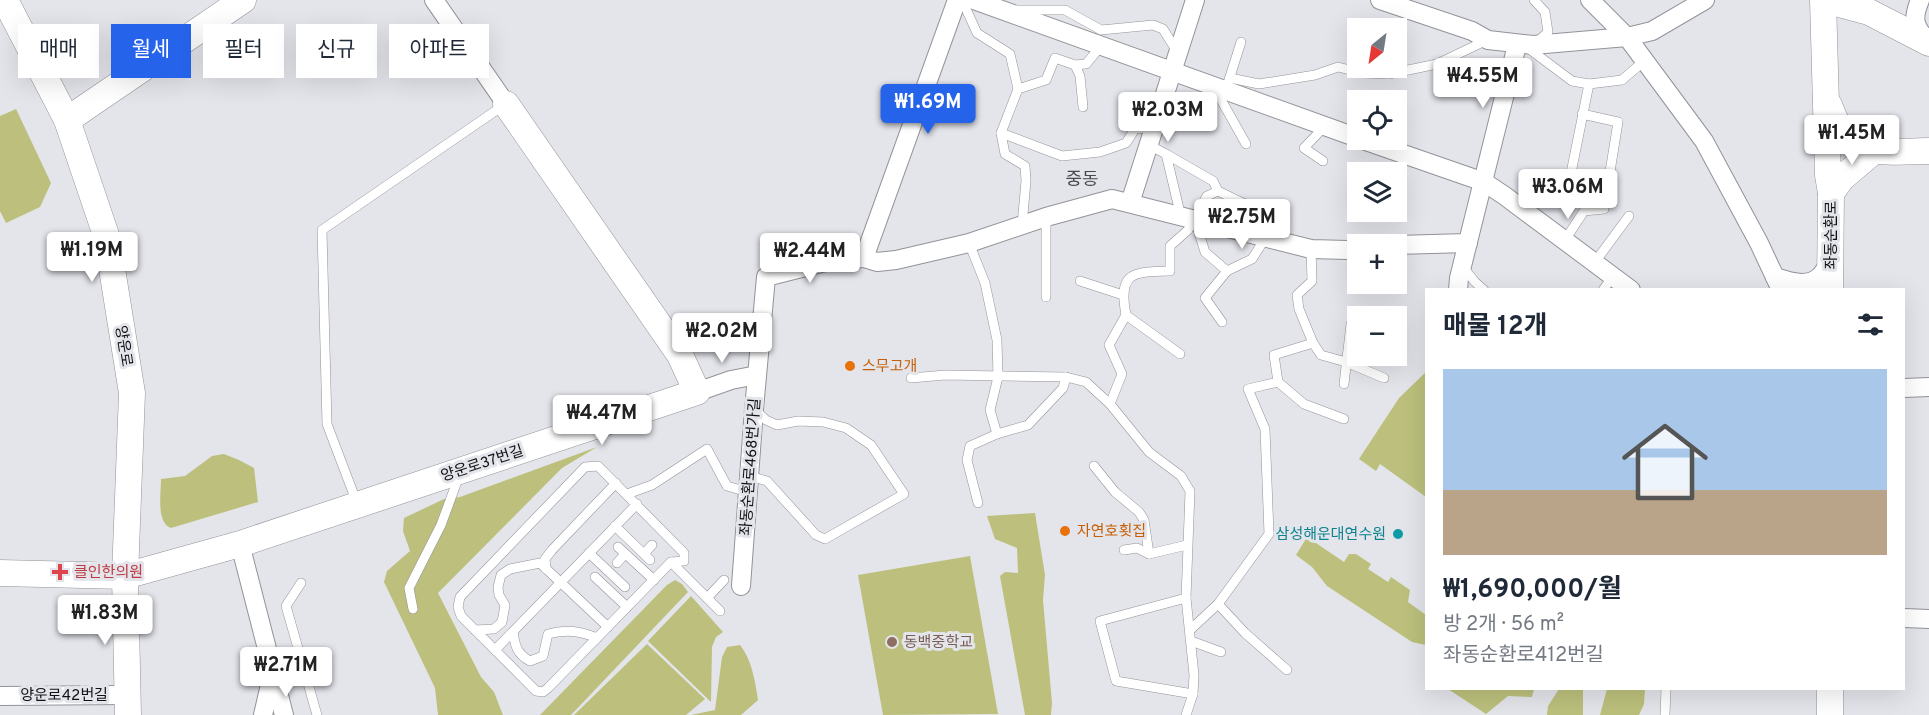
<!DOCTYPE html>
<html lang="ko">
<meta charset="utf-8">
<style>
body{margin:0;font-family:Overpass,"Noto Sans KR",sans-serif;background:#f2f2f3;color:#1f2937;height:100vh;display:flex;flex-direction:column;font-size:22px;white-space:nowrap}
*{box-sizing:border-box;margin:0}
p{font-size:20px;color:#747a83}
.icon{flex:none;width:33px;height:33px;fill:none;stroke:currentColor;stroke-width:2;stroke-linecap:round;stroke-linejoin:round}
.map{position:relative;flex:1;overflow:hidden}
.details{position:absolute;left:1425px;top:288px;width:480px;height:402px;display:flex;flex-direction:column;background:#fff;border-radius:0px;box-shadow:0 6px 24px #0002}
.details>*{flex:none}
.hud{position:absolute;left:18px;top:24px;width:570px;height:54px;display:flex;gap:12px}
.needle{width:39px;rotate:210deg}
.buttons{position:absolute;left:1347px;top:18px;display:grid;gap:12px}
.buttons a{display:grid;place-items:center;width:60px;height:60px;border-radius:0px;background:#fff;box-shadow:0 6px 24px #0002;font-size:30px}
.price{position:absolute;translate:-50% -51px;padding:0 14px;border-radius:6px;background:#fff;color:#222;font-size:20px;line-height:39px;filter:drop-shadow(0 2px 3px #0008)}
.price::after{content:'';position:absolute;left:50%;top:36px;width:18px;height:14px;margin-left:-9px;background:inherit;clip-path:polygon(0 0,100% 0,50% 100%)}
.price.active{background:#2563eb;color:#fff}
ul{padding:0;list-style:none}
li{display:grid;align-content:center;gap:12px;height:318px;padding:0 18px}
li+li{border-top:2px solid #e0e1e3}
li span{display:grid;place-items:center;height:186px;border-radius:0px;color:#555}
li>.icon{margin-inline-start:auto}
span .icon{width:108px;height:108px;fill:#fffc;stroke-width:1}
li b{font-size:26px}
h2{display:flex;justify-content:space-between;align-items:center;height:72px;padding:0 18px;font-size:26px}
.chip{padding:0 21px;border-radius:0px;background:#fff;box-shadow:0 6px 24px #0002;font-size:21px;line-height:54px}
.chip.active{background:#2563eb;color:#fff}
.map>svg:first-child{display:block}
.green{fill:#bcc07c}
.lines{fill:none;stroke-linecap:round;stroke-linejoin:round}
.lane-casing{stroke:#929399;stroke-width:10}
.street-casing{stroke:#929399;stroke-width:20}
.secondary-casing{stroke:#929399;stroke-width:27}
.lane{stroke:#fff;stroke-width:9}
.street{stroke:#fff;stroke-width:18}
.secondary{stroke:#fff;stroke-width:26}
.food-dot{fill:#e8710a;stroke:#e4e5eb;stroke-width:2}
.culture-dot{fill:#0f9aa8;stroke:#e4e5eb;stroke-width:2}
.health-dot{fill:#e0444e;stroke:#e4e5eb;stroke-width:2}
.education-dot{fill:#8d6e63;stroke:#e4e5eb;stroke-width:2}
.labels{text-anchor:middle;stroke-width:6;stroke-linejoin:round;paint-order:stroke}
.street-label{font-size:15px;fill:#111214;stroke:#e4e5eb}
.food-label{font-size:15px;fill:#c56008;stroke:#e4e5eb;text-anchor:start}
.culture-label{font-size:15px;fill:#0d838f;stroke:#e4e5eb;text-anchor:end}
.health-label{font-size:15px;fill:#be3a42;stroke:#e4e5eb;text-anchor:start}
.education-label{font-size:15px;fill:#785e54;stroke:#e4e5eb;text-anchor:start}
.quarter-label{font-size:18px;fill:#47484c;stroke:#e4e5eb}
</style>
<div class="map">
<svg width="1929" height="715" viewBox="0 0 1929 715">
<rect width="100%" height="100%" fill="#e4e5eb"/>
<g class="green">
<path d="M 16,109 L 51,183 L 40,207 L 6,223 L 0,211 L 0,116 Z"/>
<path d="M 1426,372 L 1426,497 L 1380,464 L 1376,471 L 1359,459 L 1399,398 Z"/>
<path d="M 597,447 L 562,468 L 438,593 L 481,677 L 494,692 L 503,715 L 438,715 L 435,688 L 384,582 L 387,571 L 410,551 L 403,531 L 404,518 L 444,499 L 460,497 Z"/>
<path d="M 224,454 L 239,460 L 254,468 L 258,502 L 171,528 C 156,523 161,493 161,479 L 185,476 L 212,456 Z"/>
<path d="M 1035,513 L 1045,575 L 1043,600 L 1052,703 L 1051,715 L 1025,715 L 1000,576 L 1005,572 L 1018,573 L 1017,548 L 995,539 L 987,516 Z"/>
<path d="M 1307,537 L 1344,562 L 1349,554 L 1356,554 L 1371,564 L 1368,569 L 1388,582 L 1391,577 L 1410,590 L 1408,602 L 1426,615 L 1426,645 L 1412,642 L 1327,586 L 1312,567 L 1296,555 Z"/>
<path d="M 970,556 L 998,714 L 883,715 L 858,575 Z"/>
<path d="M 675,580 L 682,584 L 688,592 L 571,715 L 540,715 L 667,585 Z"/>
<path d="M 691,596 L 723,632 L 716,637 L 712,647 L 711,702 L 648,641 Z"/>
<path d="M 647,644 L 705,699 L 686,715 L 574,715 Z"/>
<path d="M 740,645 C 752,660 755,681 758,700 L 741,715 L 691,715 L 715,710 L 722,657 L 727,647 Z"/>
<path d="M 1448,689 L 1534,689 L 1532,697 L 1508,696 L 1486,714 Z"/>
<path d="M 1559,689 L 1583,689 L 1583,715 L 1547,715 L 1548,706 Z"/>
<path d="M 1607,689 L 1645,689 L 1644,704 L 1639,715 L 1600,715 Z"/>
</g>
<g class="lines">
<defs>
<g id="lane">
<path d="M 962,0 L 977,33 L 1010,54 L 1018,89"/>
<path d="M 1534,0 L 1545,12 L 1548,32 L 1537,42"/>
<path d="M 1017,10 L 1065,10 L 1101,30 L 1153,25 L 1163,29 L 1178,53"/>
<path d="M 1101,46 L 1086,64 L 1075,65 L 1055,58 L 1046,80 L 1018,89 L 1001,133 L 1062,156 L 1100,152 L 1126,143 L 1135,129 L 1154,127"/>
<path d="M 1528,48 L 1572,81 L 1589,84 L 1571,173"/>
<path d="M 1075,65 L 1080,76 L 1083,107"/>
<path d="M 1230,78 L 1259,84 L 1315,75 L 1338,67 L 1362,73 L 1389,74 L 1437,64 L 1487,40"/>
<path d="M 1228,83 L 1241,42"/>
<path d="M 1589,84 L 1622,80 L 1644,61"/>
<path d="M 1215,89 L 1246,144"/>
<path d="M 1001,133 L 1005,154 L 1025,166 L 1026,181 L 1022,225"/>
<path d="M 1149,145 L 1166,154 L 1181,217"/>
<path d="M 1166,154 L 1213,181 L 1218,191 L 1247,205 L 1267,229 L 1266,237 L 1252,259 L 1227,271 L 1205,298 L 1222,322"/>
<path d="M 1323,161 L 1304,148 L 1325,126"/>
<path d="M 1046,217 L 1046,297"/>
<path d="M 1195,220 L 1205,252 L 1227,271"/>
<path d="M 1565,240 L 1584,211 L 1604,209 L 1618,122 L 1582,114"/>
<path d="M 969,243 L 985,283 L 997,340 L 998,377 L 990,410 L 997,434"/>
<path d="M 1595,262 L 1629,216"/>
<path d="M 1463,267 L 1475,282 L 1484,290"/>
<path d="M 1080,281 L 1123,295"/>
<path d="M 1603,290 L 1613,276"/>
<path d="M 1126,315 L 1180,354"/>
<path d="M 1313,343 L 1321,355 L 1346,362 L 1384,378"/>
<path d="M 911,378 L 945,375 L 1066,377 L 1086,382 L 1110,404 L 1149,452 L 1181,476 L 1190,491 L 1186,598 L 1194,675 L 1193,694 L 1186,715"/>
<path d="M 1278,382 L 1304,404 L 1344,419"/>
<path d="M 1344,384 L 1351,324"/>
<path d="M 1110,404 L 1122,374 L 1109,345 L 1126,315 C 1118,272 1132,272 1170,271 L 1170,246 L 1188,230 L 1207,196 L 1218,191"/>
<path d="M 598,466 L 684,553 L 684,561 L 671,562 L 548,688 L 543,692 L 536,691 L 461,616 L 458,607 L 460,597 L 585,467 Z"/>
<path d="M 1094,466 L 1115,492 L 1139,512 L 1144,520 L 1149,554"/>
<path d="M 749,476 L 767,481 L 816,535 L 825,539 L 904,494 L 871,445 L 846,428 L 823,422 L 798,421 L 777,425 L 766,420 L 755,410"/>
<path d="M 627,494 L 652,485 L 707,449 L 727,486 L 748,492"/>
<path d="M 357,503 L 327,424 L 322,230 L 504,105"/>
<path d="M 978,503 L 967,460 L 970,446 L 997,434 L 1028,425 L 1063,388 L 1066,377"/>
<path d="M 615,526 L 650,560"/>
<path d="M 618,547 L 654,580"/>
<path d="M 1124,550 L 1137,548 L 1149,554 L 1187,545"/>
<path d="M 589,553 L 625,587"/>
<path d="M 644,554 L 652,545"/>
<path d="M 671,562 L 720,611"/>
<path d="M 617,563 L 625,554"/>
<path d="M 546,569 L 545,559 L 552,550 L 616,483"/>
<path d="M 595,577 L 627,607"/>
<path d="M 301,583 L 286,606 L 317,715"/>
<path d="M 707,598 L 724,580"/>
<path d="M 1186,598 L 1100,621 L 1116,681 L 1193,694"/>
<path d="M 1218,604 L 1245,633 L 1287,670"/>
<path d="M 413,609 L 409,588 L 441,525 L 459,476"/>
<path d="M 475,630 L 494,629 L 502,622 L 505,605 L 499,595 L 498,587 L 501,575 L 510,569 L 540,563 L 608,627"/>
<path d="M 1190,630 L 1218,604 L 1269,534 L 1265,429 L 1248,389 L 1278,382 L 1274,355 L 1313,343 L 1299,309 L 1297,295 L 1312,281 L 1311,249"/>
<path d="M 513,632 C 515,646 517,654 530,661 L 543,656 L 548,634 C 566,629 580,631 597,638"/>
<path d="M 1191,641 L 1221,652"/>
<path d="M 495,650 L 637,504"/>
<path d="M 273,672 L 303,664"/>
<path d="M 1665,715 L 1666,688"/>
</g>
<g id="street">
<path d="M 434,0 L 506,104"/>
<path d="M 974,0 L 1358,138"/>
<path d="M 1380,0 L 1472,31 L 1488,40 L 1533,45 L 1627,37 L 1652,31 L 1705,0"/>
<path d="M 1590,0 L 1627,37 L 1704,141 L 1759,243 L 1781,290"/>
<path d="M 1920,0 C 1912,19 1914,25 1927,41"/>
<path d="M 1363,140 L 1484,182 L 1505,196 L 1631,290"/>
<path d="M 1130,203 L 1195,0"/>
<path d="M 1396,245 L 1468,243"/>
<path d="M 864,258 L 957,0"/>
<path d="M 1775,277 C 1788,281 1807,288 1819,277 C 1823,274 1827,266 1831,261"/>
<path d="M 1458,290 L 1459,278 L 1517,45"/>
<path d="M 1904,388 L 1929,387"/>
<path d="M 697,392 L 731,380 L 757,375"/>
<path d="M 240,544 L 284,715"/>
<path d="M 741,586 L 754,409 L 766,277 L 833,260 L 864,258 L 877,262 L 896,260 L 969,243 L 1046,217 L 1112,199 L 1311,249 L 1347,250 L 1358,249"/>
<path d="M 1904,618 L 1929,619"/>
<path d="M 0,696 L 128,695"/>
<path d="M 263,715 L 272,676"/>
</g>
<g id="secondary">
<path d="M 5,0 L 67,120 L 107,238 L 132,393 L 125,576 L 128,715"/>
<path d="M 1823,0 L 1828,175 L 1831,193 L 1830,290"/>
<path d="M 1824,0 L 1869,12 L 1929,43"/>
<path d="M 1829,105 C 1834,117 1839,133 1850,141 C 1871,156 1905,151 1929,151"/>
<path d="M 67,120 L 243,0"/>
<path d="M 1831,193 L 1842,178 L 1875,150"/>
<path d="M 0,573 L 125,576 L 240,544 L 697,392 L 680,355 L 506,104"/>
<path d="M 1830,688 L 1830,715"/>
</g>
</defs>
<use href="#lane" class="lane-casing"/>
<use href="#street" class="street-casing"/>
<use href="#secondary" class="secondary-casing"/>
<use href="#lane" class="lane"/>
<use href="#street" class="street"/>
<use href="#secondary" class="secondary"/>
</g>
<g class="food-dot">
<circle cx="850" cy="366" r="6"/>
<circle cx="1065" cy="531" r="6"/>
</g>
<circle class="culture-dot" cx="1398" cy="534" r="6"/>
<path class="health-dot" d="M57 563h6v6h6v6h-6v6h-6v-6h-6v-6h6z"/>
<circle class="education-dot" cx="892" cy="642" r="6"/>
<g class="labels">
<g class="street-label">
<text transform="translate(1831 235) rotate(-90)" y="5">좌동순환로</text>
<text transform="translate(124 346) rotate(81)" y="5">양운로</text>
<text transform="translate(482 463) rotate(-18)" y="5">양운로37번길</text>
<text transform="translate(750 467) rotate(-86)" y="5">좌동순환로468번가길</text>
<text x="64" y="700">양운로42번길</text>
</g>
<g class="food-label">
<text x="862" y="371">스무고개</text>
<text x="1077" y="536">자연호횟집</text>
</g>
<g class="culture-label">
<text x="1386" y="539">삼성해운대연수원</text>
</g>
<g class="health-label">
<text x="74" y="577">클인한의원</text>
</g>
<g class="education-label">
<text x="904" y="647">동백중학교</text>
</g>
<g class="quarter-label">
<text x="1082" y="185">중동</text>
</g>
</g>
</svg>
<div class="buttons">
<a><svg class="needle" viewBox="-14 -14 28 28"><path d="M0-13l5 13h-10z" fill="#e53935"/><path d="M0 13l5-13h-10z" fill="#747a83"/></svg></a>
<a><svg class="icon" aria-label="locate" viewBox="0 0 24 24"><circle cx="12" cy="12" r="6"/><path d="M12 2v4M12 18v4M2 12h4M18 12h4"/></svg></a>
<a><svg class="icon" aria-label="layers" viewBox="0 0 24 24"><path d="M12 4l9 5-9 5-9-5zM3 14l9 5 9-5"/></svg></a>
<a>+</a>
<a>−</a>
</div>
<b class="price" style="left:1483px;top:109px">₩4.55M</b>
<b class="price active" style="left:928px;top:135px">₩1.69M</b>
<b class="price" style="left:1168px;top:143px">₩2.03M</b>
<b class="price" style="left:1852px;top:166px">₩1.45M</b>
<b class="price" style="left:1568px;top:220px">₩3.06M</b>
<b class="price" style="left:1242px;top:250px">₩2.75M</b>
<b class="price" style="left:92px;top:283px">₩1.19M</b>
<b class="price" style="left:810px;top:284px">₩2.44M</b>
<b class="price" style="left:722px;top:364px">₩2.02M</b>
<b class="price" style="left:602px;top:446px">₩4.47M</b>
<b class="price" style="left:105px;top:646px">₩1.83M</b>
<b class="price" style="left:286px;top:698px">₩2.71M</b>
<div class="hud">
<a class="chip">매매</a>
<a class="chip active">월세</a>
<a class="chip">필터</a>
<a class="chip">신규</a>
<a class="chip">아파트</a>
</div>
<section class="details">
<h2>매물 12개<svg class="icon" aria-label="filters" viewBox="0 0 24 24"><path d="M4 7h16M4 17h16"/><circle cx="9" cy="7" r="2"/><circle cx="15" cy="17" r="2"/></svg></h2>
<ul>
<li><span style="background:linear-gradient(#a9c7e8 65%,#b9a48a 0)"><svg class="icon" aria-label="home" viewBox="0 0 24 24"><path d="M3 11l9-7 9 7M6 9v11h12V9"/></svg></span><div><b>₩1,690,000/월</b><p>방 2개 · 56 m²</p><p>좌동순환로412번길</p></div></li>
</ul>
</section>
</div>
